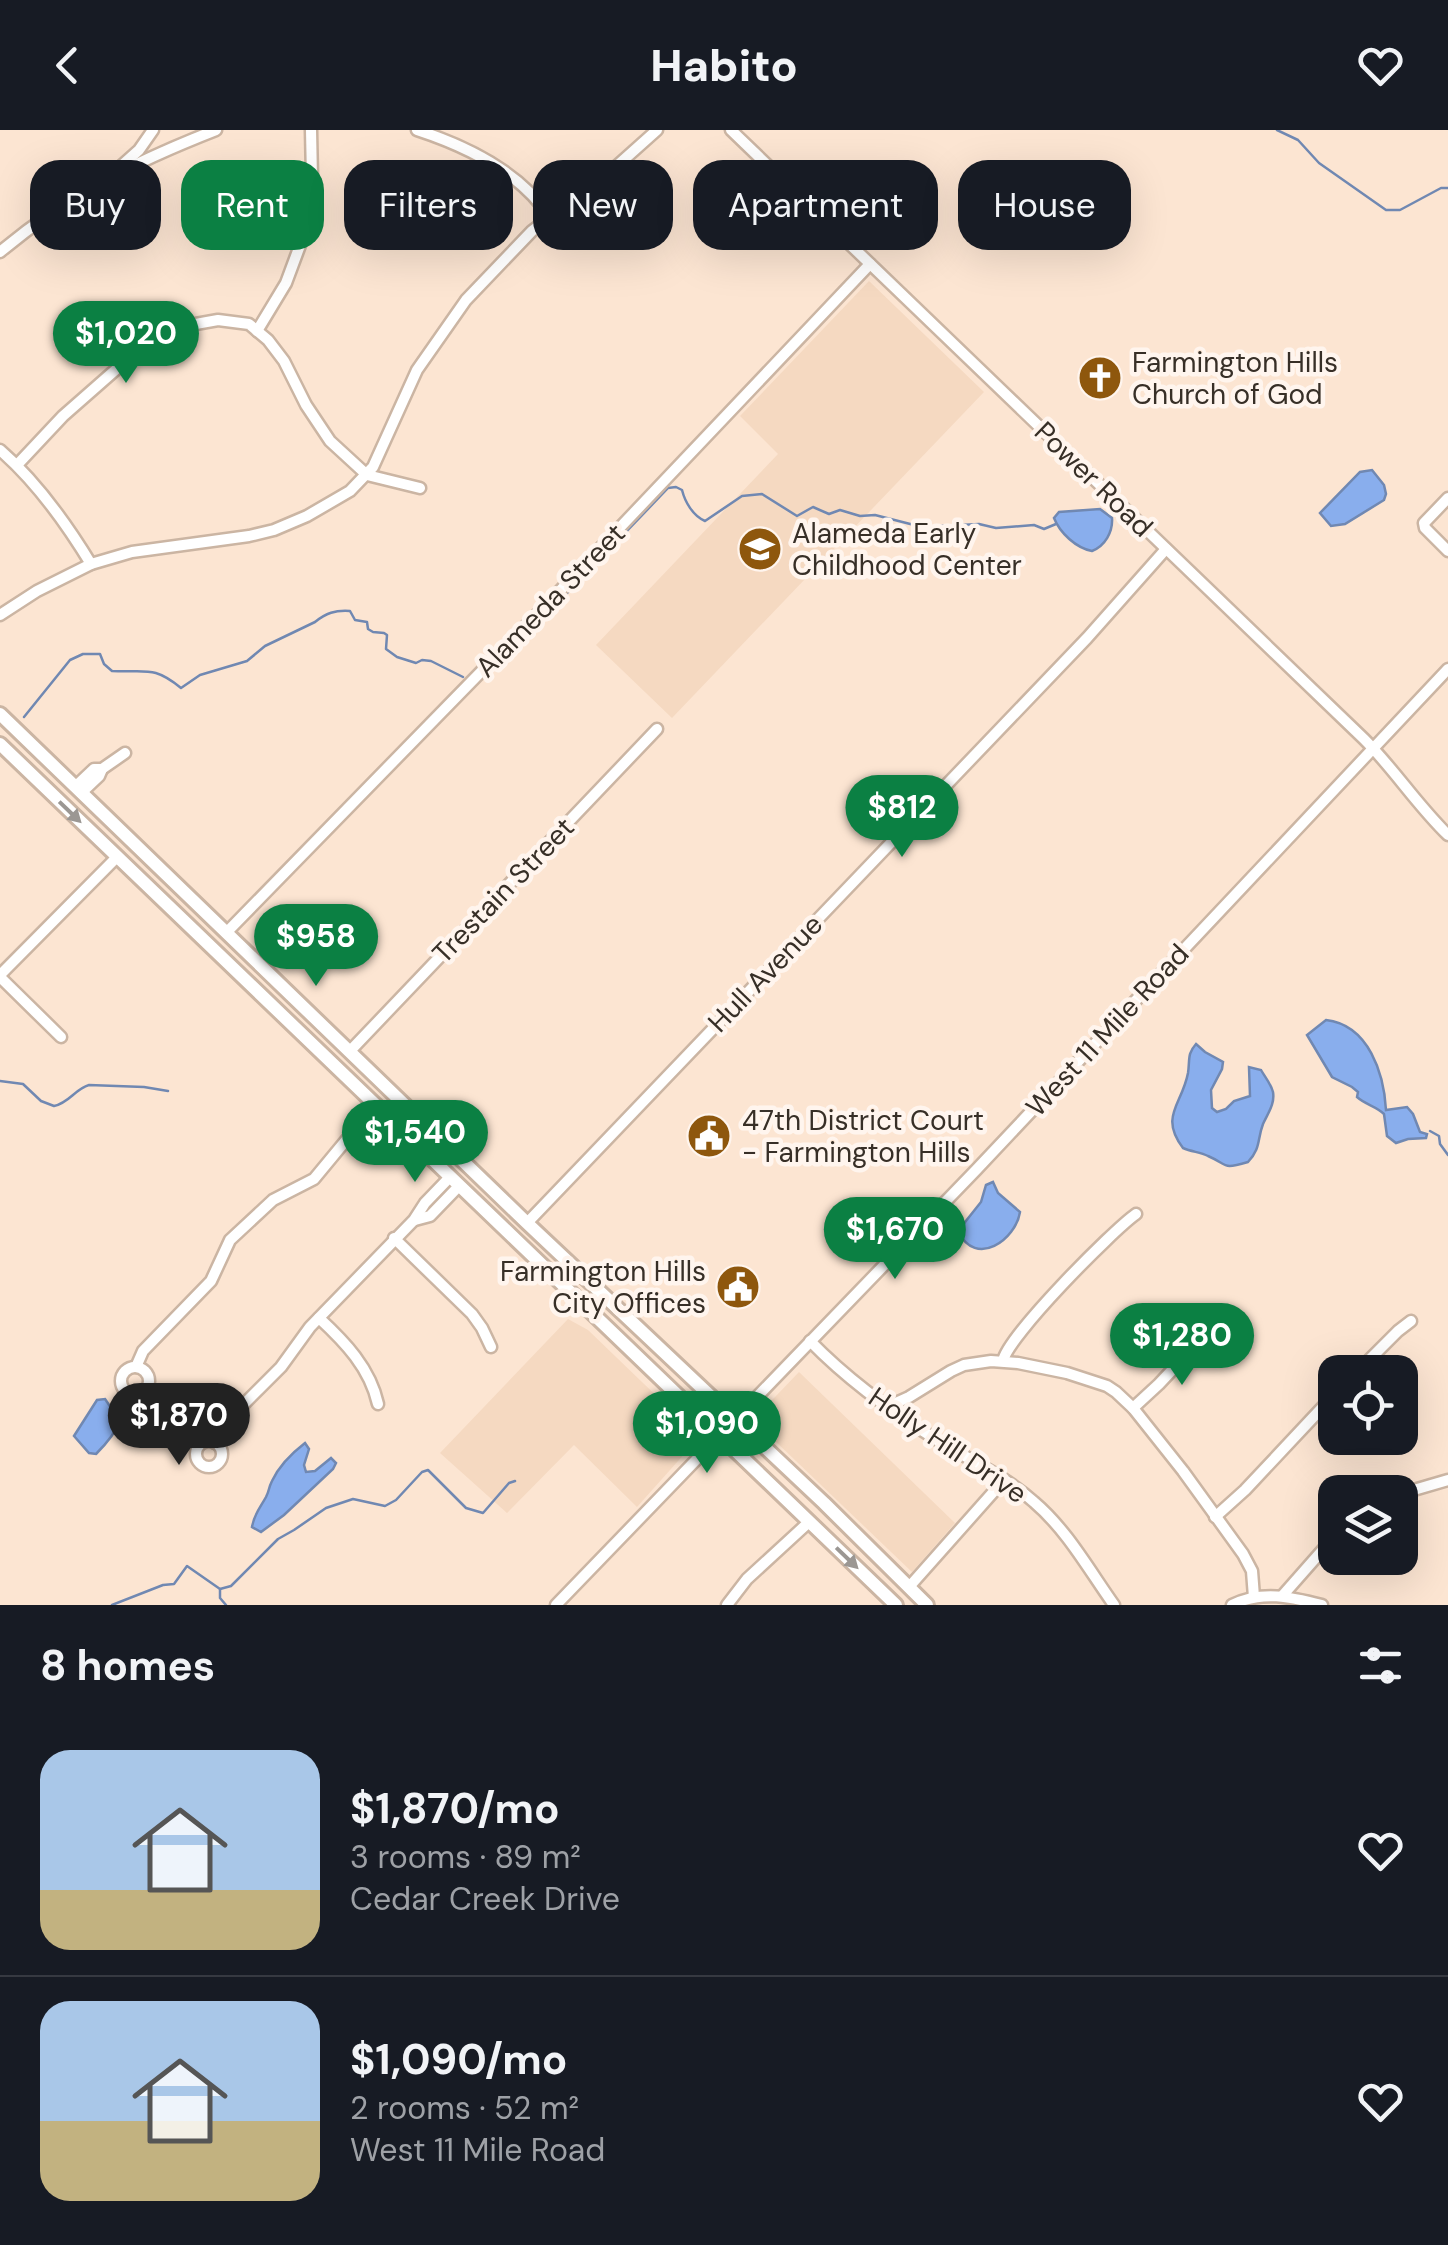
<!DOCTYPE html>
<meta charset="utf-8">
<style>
body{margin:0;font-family:"DM Sans",sans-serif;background:#20242c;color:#f1f3f6;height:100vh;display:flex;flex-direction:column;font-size:38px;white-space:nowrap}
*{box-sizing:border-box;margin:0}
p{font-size:32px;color:#9ea1a6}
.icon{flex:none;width:55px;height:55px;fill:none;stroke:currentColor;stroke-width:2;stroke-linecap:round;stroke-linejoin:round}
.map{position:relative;height:1475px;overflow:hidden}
.panel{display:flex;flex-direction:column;background:#171b24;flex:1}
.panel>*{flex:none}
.hud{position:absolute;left:30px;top:30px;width:1390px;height:90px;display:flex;gap:20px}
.tools{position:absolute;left:1318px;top:1225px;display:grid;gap:20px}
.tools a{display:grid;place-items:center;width:100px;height:100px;border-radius:20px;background:#171b24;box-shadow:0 10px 40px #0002;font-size:50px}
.price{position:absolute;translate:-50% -85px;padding:0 22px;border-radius:35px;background:#0b8043;color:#fff;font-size:32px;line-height:65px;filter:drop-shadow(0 2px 5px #0008)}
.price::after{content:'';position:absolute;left:50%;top:60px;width:30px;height:22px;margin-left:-15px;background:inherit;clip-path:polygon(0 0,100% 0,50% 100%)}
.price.selected{background:#222;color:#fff}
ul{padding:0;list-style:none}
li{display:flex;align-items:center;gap:30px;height:250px;padding:0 40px}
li+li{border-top:2px solid #363941}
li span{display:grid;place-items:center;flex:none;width:280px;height:200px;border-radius:30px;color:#555}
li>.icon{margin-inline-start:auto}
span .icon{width:120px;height:120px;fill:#fffc;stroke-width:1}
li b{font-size:42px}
h2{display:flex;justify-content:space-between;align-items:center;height:120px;padding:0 40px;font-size:42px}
.pill{padding:0 35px;border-radius:30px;background:#171b24;box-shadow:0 10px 40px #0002;font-size:35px;line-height:90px}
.pill.selected{background:#0b8043;color:#fff}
header{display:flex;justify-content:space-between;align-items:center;height:130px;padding:0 40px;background:#171b24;font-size:45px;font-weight:800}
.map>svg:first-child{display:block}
.built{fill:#f5d9c1}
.water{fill:#89aeed;stroke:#7088b2;stroke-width:2.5}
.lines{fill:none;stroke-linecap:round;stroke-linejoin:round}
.stream{stroke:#7088b2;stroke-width:2.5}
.minor-casing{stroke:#cbb5a3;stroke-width:15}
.major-casing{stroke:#cbb5a3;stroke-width:18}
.minor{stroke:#fff;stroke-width:10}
.major{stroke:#fff;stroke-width:12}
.oneway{fill:#9b9793}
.labels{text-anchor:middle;stroke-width:9;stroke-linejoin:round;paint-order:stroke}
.poi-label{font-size:28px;fill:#372f27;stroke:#fff5ee;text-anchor:start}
.street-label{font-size:28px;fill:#372f27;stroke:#fff5ee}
</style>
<header><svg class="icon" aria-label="back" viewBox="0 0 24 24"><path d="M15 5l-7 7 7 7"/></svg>Habito<svg class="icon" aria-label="heart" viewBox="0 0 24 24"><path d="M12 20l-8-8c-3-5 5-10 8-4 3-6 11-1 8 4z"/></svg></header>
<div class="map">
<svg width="1448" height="1475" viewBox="0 0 1448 1475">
<rect width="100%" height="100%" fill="#fce5d2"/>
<g class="built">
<path d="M 869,151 L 984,262 L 672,588 L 596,515 L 778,324 L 740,286 Z"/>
<path d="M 568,1189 L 588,1200 L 697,1305 L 695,1312 L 637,1377 L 574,1315 L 507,1383 L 440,1323 Z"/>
<path d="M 799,1242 L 955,1393 L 912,1442 L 753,1290 Z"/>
</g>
<g class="water">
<path d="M 1372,340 L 1384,355 L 1386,364 L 1384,370 L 1345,394 L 1331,396 L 1320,383 L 1360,342 Z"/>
<path d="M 1100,379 L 1112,388 C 1113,402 1105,416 1092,421 C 1076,418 1060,403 1054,388 L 1059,382 Z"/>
<path d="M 1326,890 C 1369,895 1384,944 1386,980 L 1407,977 L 1413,984 L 1420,1002 L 1427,1004 L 1426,1008 L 1408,1009 L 1396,1013 L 1387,1006 L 1384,984 C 1376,976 1366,975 1357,967 L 1358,962 L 1352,957 L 1332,947 L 1307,905 Z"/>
<path d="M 1196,914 L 1205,922 L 1223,932 L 1222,939 L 1211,960 L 1212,978 L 1217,982 L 1226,979 L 1234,971 L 1250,966 L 1249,937 L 1261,940 C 1265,947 1271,954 1273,962 C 1275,974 1268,983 1263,994 C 1257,1010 1261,1018 1248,1032 C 1221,1040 1229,1035 1208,1026 C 1200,1022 1192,1022 1183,1018 C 1159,986 1182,975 1188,943 C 1190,930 1187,924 1196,914 Z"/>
<path d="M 993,1052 L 998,1063 L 1020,1082 C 1016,1109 976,1139 958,1101 L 981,1072 L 986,1055 Z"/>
<path d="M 105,1269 L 120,1291 C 115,1304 106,1314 96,1324 L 89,1323 L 74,1306 L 97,1270 Z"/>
<path d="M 305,1313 L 309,1319 L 304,1335 L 306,1342 L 315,1341 L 331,1328 L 336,1333 L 333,1339 L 284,1385 L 261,1402 L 252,1397 C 254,1384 260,1378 266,1367 C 270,1359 268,1359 272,1351 C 279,1336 292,1323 305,1313 Z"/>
</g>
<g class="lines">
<g class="stream">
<path d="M 1277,0 L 1298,10 L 1319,33 L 1386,80 L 1400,80 L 1441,58 L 1448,58"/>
<path d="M 625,403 L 668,358 L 676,357 L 682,360 C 685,372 693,386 705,391 L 742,366 L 762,364 L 797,386 L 813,377 L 829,384 L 840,380 L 860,386 L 875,385 L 922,397 L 979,394 L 996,398 L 1034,395 L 1044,399 L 1056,394"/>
<path d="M 610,418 L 618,409"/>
<path d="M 580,449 L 603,425"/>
<path d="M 551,479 L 576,454"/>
<path d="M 513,518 L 545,485"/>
<path d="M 477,553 L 508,523"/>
<path d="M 24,587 L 70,530 L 83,524 L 100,524 L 104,534 L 112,541 C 146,543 153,535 181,558 L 200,545 L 247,531 L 265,516 L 315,492 C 326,483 335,480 350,481 L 355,490 L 367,492 L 368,499 L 373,502 L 384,503 L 387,505 L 386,519 L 397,527 L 416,533 L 422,530 L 431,531 L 463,547"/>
<path d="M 0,951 L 23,954 L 41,971 L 54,976 C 69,973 75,959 89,955 L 144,957 L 168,961"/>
<path d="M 1430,1001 L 1439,1006 L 1440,1014 L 1448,1025"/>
<path d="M 220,1459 L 231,1456 L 278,1409 L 294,1400 L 326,1378 L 353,1369 L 385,1376 L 396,1370 L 422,1342 L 428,1340 L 466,1378 L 483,1383 L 509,1353 L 515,1351"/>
<path d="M 112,1475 L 163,1455 L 174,1454 L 187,1436 L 220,1459 L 220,1468 L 226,1475"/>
</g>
<defs>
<g id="minor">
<path d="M 417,0 C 466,16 520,42 549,86"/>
<path d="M 731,0 L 1364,609 C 1394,639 1417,675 1448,705"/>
<path d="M 120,37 L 139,20 L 153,0"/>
<path d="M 0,122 C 68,65 134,32 216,0"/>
<path d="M 257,201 L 286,153 L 302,110 L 312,48 L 311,0"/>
<path d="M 0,320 C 36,351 66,393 91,434"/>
<path d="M 17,335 L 63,286 L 129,228 L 179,197 L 218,190 L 249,194 L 268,210 L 284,231 L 306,275 L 330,311 L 367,345 L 420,358"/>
<path d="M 1448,368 L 1424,393 L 1425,398 L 1448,421"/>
<path d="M 0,485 L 37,461 L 91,434 L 132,422 L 249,406 L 274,400 L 307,386 L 350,361 L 373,337 L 417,240 L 466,170 L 532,101 L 610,42 L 657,0"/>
<path d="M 75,657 L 94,639 L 102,639 L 125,623"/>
<path d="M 81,663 L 99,646 L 102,639"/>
<path d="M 226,803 L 554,467 L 870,134"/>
<path d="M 0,845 L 117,727"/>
<path d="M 0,847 L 61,907"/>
<path d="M 350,921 L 657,599"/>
<path d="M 415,1090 L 430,1086 L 459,1056"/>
<path d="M 527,1093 L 1087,508 L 1166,419"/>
<path d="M 394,1108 L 472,1184 L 482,1198 L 491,1217"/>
<path d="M 319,1188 C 345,1212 370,1238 378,1274"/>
<path d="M 810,1211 C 847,1249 892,1282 937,1310 C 970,1330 1006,1347 1034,1372 C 1067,1400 1089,1440 1114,1475"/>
<path d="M 1003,1231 C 1007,1207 1112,1101 1136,1084"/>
<circle cx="135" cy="1251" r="14"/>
<path d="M 136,1237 L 143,1221 L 211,1151 L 230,1110 L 273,1070 L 314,1049 L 362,991 L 373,973"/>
<path d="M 1357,1242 L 1398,1201 L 1411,1191"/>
<path d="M 889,1276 L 909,1267 L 951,1241 L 964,1235 L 991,1231 L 1018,1233 L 1067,1243 L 1107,1256 L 1116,1262 L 1133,1278 L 1183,1341 L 1243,1424 L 1252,1441 L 1254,1467"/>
<path d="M 1133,1278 L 1159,1254 L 1204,1206"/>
<circle cx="209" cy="1324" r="13"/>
<path d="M 215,1313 L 229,1289 L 281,1237 L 310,1197 L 414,1090 L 425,1073 L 450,1047"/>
<path d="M 1400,1364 L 1448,1350"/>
<path d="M 1215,1387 L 1245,1360 L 1335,1264"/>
<path d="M 909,1457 L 1004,1350"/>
<path d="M 1283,1465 L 1335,1406"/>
<path d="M 556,1475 L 976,1040 L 1448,539"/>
<path d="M 727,1475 L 747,1449 L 809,1392"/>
<path d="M 1232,1475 C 1262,1460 1291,1467 1322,1475"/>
</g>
<g id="major">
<path d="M 0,584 L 527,1093 L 824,1373 L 927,1475"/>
<path d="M 0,614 L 896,1475"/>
</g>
</defs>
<use href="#minor" class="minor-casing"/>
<use href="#major" class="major-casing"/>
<use href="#minor" class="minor"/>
<use href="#major" class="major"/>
</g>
<defs><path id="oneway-solid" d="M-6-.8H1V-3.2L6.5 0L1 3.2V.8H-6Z" transform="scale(2.5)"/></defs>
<g class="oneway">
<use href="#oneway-solid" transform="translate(70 682) rotate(44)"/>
<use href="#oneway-solid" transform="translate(847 1428) rotate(44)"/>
</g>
<defs>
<symbol id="church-disc" viewBox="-11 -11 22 22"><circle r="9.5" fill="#8e570d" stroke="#fff5ee"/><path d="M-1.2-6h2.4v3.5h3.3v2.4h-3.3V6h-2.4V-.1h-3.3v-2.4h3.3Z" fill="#fff"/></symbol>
<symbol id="school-disc" viewBox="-11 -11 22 22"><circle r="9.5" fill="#8e570d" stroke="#fff5ee"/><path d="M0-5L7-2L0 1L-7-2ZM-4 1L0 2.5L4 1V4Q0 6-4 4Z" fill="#fff"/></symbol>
<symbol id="civic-disc" viewBox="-11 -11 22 22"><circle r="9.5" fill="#8e570d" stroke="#fff5ee"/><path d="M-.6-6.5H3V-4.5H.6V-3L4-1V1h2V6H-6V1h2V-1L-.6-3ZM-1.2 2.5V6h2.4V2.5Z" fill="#fff"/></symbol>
</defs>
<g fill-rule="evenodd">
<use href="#church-disc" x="1075" y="223" width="50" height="50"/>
<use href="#school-disc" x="735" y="394" width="50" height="50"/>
<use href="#civic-disc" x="684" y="981" width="50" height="50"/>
<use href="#civic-disc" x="713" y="1132" width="50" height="50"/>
</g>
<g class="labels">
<g class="poi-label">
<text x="1132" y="242">Farmington Hills<tspan x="1132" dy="32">Church of God</tspan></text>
<text x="792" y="413">Alameda Early<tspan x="792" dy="32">Childhood Center</tspan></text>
<text x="742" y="1000">47th District Court<tspan x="742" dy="32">- Farmington Hills</tspan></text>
<text x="706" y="1151" text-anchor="end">Farmington Hills<tspan x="706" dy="32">City Offices</tspan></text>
</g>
<g class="street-label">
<text transform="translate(1094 349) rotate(44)" y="10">Power Road</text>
<text transform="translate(550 470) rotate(-46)" y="10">Alameda Street</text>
<text transform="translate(503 760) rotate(-46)" y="10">Trestain Street</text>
<text transform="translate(765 843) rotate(-46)" y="10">Hull Avenue</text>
<text transform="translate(1107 900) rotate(-47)" y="10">West 11 Mile Road</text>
<text transform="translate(948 1315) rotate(34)" y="10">Holly Hill Drive</text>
</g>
</g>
</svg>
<div class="tools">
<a><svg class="icon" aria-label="locate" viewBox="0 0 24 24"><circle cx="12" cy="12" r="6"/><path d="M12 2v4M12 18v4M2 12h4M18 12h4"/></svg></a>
<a><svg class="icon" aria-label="layers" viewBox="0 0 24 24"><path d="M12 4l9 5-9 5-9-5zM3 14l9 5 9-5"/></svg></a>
</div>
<b class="price" style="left:126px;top:256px">$1,020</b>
<b class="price" style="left:902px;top:730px">$812</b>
<b class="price" style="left:316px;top:859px">$958</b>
<b class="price" style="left:415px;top:1055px">$1,540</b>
<b class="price" style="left:895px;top:1152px">$1,670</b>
<b class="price" style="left:1182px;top:1258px">$1,280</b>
<b class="price selected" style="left:179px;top:1338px">$1,870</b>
<b class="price" style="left:707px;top:1346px">$1,090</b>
<div class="hud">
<a class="pill">Buy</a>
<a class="pill selected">Rent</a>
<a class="pill">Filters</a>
<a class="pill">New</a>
<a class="pill">Apartment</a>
<a class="pill">House</a>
</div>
</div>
<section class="panel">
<h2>8 homes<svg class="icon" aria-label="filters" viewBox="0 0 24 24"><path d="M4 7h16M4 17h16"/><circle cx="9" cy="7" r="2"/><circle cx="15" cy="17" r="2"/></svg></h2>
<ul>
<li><span style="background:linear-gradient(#a9c7e8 70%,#c2b280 0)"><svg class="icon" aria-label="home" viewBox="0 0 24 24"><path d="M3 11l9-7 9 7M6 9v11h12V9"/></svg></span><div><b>$1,870/mo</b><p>3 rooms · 89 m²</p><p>Cedar Creek Drive</p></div><svg class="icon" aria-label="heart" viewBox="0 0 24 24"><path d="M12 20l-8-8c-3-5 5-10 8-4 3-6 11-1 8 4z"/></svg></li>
<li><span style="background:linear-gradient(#a9c7e8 60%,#c2b280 0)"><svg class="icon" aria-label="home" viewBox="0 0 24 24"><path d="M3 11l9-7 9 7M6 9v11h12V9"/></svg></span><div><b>$1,090/mo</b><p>2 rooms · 52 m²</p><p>West 11 Mile Road</p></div><svg class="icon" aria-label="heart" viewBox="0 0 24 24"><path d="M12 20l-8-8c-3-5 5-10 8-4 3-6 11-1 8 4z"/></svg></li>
</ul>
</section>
